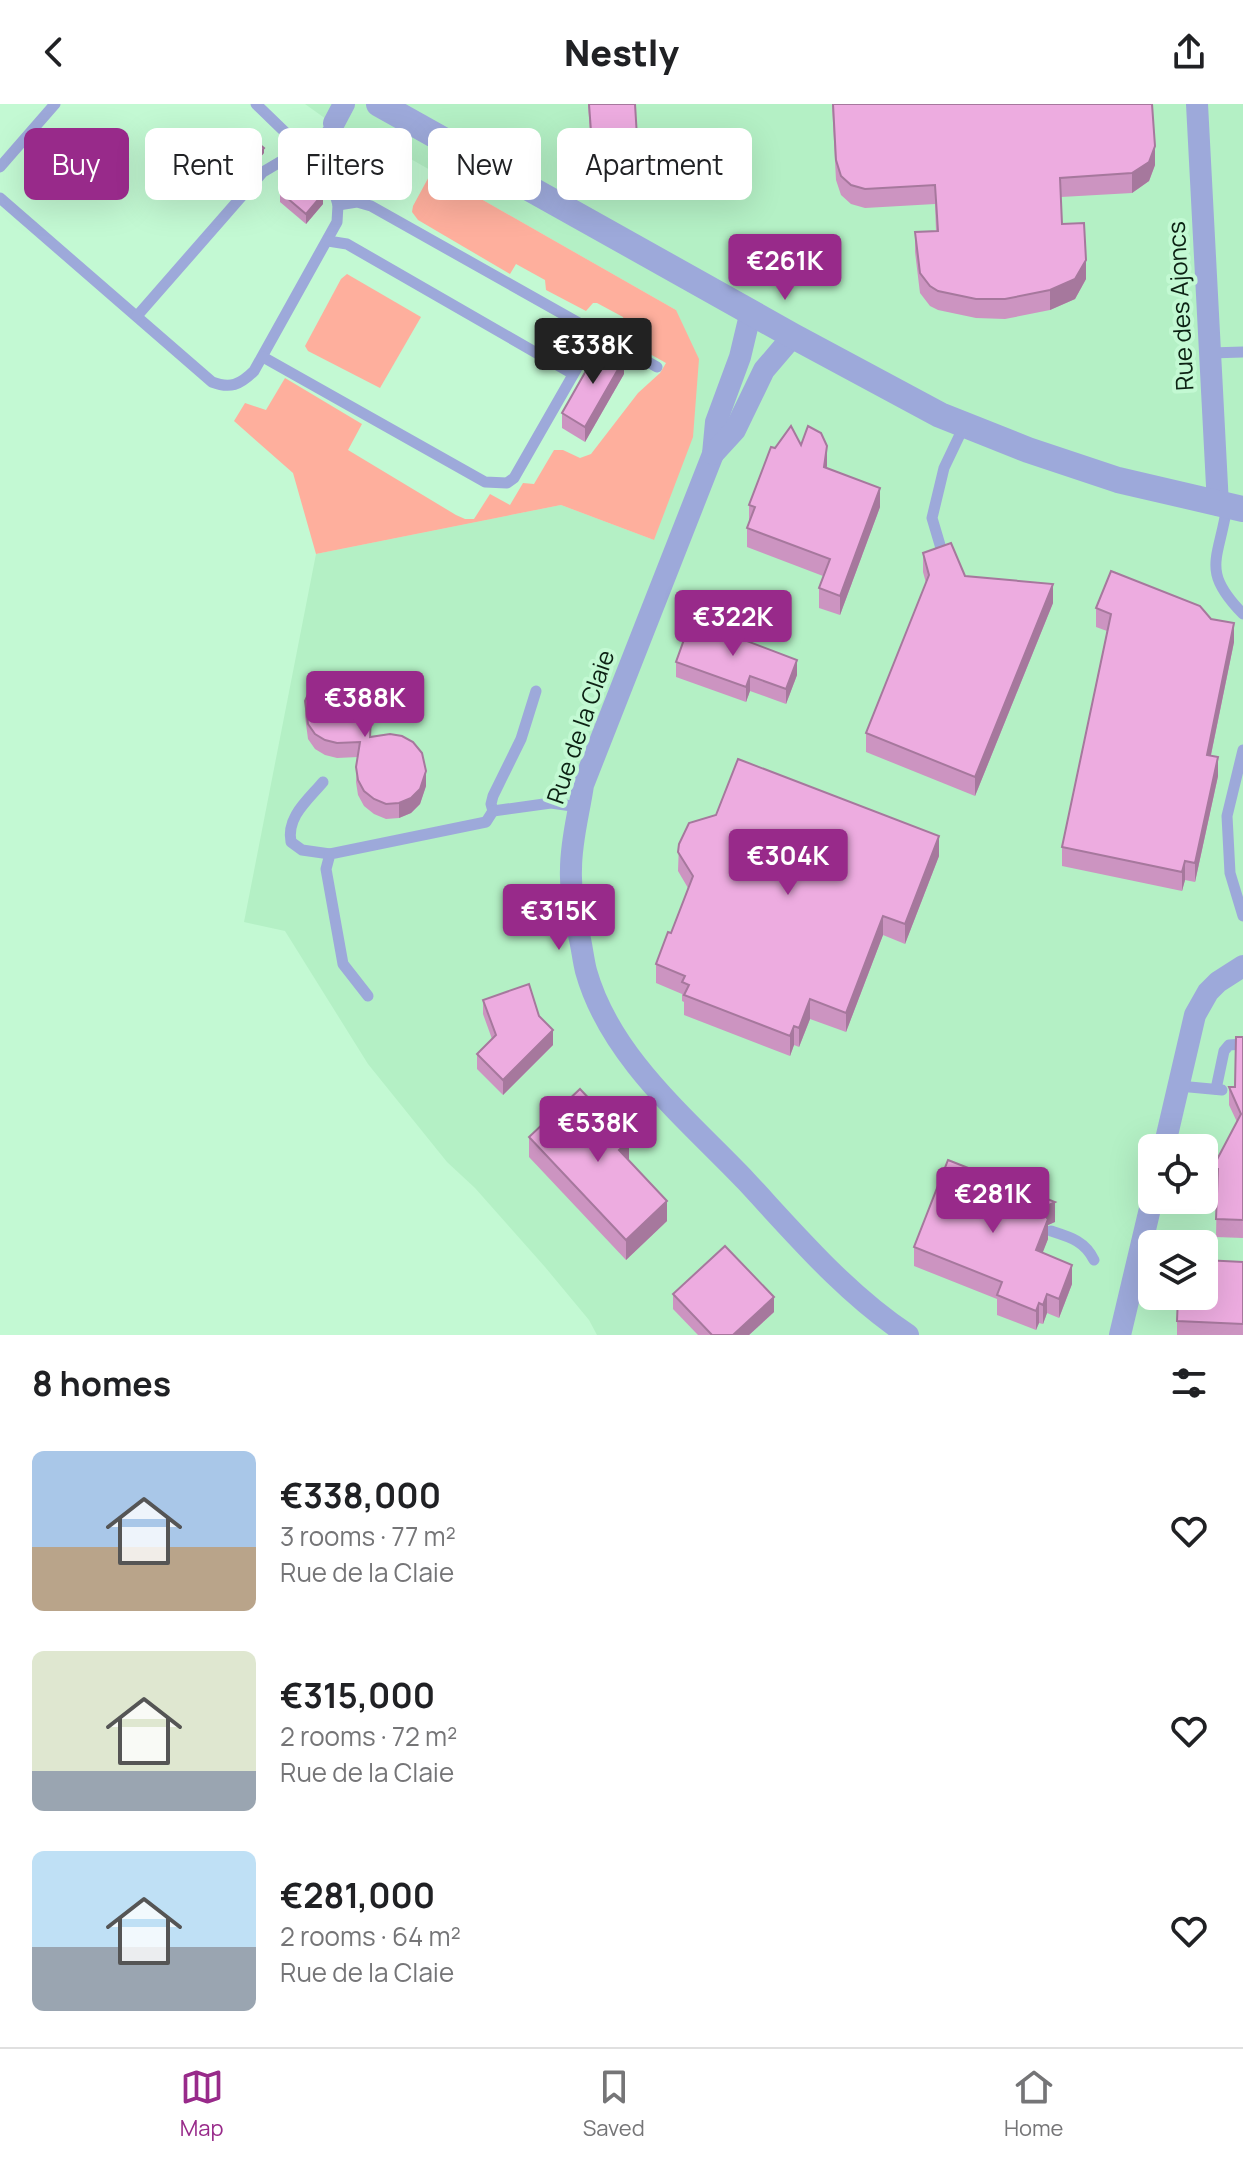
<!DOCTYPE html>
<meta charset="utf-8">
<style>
body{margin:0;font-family:Manrope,sans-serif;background:#f2f2f2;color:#202124;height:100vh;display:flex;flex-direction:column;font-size:30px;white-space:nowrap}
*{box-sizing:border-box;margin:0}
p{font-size:26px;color:#757577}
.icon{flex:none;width:44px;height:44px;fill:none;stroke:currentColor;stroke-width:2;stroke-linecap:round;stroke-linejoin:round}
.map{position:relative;height:1231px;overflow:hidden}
.drawer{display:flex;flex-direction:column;background:#fff;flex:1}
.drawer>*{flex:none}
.top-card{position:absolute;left:24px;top:24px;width:800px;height:72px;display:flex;gap:16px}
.fabs{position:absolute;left:1138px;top:1030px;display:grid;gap:16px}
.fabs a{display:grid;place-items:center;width:80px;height:80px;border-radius:12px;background:#fff;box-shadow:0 8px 32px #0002;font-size:40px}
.price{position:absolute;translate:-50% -68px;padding:0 18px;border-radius:8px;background:#982a8a;color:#fff;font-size:26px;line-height:52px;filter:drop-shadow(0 2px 4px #0008)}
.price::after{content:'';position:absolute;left:50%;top:48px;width:24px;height:18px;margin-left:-12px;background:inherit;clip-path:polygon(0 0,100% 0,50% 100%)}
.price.active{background:#222;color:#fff}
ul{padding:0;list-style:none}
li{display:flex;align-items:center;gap:24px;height:200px;padding:0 32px}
li span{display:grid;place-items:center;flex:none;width:224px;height:160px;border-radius:12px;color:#555}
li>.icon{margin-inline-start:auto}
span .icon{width:96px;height:96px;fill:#fffc;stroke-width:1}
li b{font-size:34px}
h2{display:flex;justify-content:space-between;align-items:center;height:96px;padding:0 32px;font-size:34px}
.chip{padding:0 28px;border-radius:12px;background:#fff;box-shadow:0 8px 32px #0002;font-size:28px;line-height:72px}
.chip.active{background:#982a8a;color:#fff}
header{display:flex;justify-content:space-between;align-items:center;height:104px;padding:0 32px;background:#fff;font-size:36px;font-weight:800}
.tab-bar{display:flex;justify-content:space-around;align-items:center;height:112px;border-top:2px solid #e0e0e0;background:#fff;font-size:22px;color:#757577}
.tab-bar a{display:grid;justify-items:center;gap:4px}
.tab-bar .active{color:#982a8a}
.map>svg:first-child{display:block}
.built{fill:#b4f0c5;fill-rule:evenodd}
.green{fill:#feaf9d}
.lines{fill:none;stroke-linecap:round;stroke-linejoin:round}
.service{stroke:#9da9da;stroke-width:11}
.minor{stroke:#9da9da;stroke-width:22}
.tertiary{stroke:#9da9da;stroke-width:26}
.wall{fill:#cc94c1}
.shaded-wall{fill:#a6789d}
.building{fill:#edace0;stroke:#a6789d;stroke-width:2}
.labels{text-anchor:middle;stroke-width:8;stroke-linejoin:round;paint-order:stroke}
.street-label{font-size:24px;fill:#0c2113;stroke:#c3f9d3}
</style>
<header><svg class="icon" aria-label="back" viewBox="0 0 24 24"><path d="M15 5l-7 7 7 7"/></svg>Nestly<svg class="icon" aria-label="share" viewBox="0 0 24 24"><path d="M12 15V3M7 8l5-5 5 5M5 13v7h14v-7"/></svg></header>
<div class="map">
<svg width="1243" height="1231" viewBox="0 0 1243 1231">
<rect width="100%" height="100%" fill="#c3f9d3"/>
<path class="built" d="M 305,0 L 1243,0 L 1243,1231 L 597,1231 L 589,1216 L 545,1163 L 475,1084 L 447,1058 L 368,960 L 285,827 L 244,818 L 316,450 L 561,401 L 654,436 L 676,206 L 388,42 L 347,30 ZM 1152,1044 L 1204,1044 L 1204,1096 L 1152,1096 ZM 1152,1140 L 1204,1140 L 1204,1192 L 1152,1192 Z"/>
<g class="green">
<path d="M 432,67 L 676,206 L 699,255 L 693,333 L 654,436 L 561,401 L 316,450 L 293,369 L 234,317 L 245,299 L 266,306 L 285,274 L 362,320 L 348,346 L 456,411 L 465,415 L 474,415 L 490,390 L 510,401 L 523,379 L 534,380 L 554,346 L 563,346 L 580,354 L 591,350 L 638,289 L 660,269 L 666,259 L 616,231 L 624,217 L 623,213 L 597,199 L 593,199 L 586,207 L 546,186 L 545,176 L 516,160 L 510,170 L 418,116 L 412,108 L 413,102 Z"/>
<path d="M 347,170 L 421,213 L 380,284 L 308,247 L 305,242 L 341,175 Z"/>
</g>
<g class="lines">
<g class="service">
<path d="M 0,63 L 55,0"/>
<path d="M 0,94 L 212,278 C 230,285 240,281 254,267 L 337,118 L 338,101 L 333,84 L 287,30 L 256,0"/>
<path d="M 338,101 L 357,98 L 371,102 L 657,263"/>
<path d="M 328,137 L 347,140 L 573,270"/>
<path d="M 137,212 L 263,68 L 322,33 L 334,19"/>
<path d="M 1210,249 L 1243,248"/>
<path d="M 263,253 L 485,378 L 507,379 L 514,374 L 597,229"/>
<path d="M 1227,402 C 1219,456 1200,466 1243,510"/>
<path d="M 943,451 L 932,414 L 944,364 L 964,322"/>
<path d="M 536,587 L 521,635 L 493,692 L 491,700 L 493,707 L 551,699 L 579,703"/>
<path d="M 1243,646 L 1227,712 L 1230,769 L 1243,812"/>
<path d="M 323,678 C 308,696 286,713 291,738 L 302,746 L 330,750"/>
<path d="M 368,892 L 343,860 L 326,765 L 330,750 L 486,718 L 493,707"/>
<path d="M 1179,982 L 1222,986"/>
<path d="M 1216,985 L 1224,947 L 1229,941 L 1243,940"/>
<path d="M 1159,1096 L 1201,1101"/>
<path d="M 1051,1127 C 1070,1133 1085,1137 1094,1156"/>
</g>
<g class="minor">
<path d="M 1197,0 L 1218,401"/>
<path d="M 334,19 L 344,0"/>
<path d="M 751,207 L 740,253 L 716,318 L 713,350 L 583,681 C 579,709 571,736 571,765 C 570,787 575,810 579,831 C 582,843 583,855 586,867 C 610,953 687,1015 746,1077 C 797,1132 845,1189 908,1231"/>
<path d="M 713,350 L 735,326 L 764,266 L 793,232"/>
<path d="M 1164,1044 L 1195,911 L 1208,888 L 1218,878 L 1243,862"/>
<path d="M 1120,1231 L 1152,1096"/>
</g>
<path class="tertiary" d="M 379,0 L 793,232 L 940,311 L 1028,346 L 1118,376 L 1243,405"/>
</g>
<g class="wall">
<path d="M 588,0 L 635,0 L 639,81 L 592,56 Z"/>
<path d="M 832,0 L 1152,0 L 1155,61 L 1149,77 L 1132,89 L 1061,93 L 1062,120 L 1086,175 L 1075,195 L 1050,206 L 1005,215 L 976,214 L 938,206 L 930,202 L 920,189 L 915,148 L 915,128 L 936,127 L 935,100 L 865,104 L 851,100 L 841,91 L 836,76 Z"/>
<path d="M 264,49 L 226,92 L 214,82 L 214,77 Z"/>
<path d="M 280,88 L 323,100 L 306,120 L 280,98 Z"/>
<path d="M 624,270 L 585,338 L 562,324 L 562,309 Z"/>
<path d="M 801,341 L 827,361 L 827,364 L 880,403 L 840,511 L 819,504 L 819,484 L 823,472 L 747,443 L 747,424 L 749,418 L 749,401 L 775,344 Z"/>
<path d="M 923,449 L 965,472 L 1053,499 L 975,692 L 866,648 L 866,629 L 926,479 L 923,468 Z"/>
<path d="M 1096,504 L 1211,515 L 1234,538 L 1211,651 L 1218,672 L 1195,778 L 1185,776 L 1182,787 L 1062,762 L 1062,743 L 1107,527 L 1096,523 Z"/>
<path d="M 676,558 L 797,571 L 786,600 L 750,587 L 746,598 L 676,573 Z"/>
<path d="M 305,597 L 371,633 L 426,682 L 420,700 L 411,709 L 399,714 L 386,715 L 374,710 L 364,702 L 358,691 L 356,678 L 358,653 L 337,654 L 325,651 L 315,645 L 308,635 L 305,612 Z"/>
<path d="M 679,740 L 939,752 L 905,840 L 883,831 L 846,928 L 810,915 L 799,943 L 794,941 L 790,952 L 684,911 L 684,898 L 682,897 L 682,890 L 656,879 L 656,860 L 671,829 L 688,784 L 678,767 Z"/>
<path d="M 483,896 L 539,912 L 553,941 L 503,991 L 477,965 L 477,950 L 492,935 L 483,910 Z"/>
<path d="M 1243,933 L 1243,1134 L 1216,1133 L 1217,1083 L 1212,1083 L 1212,1065 L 1237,1018 L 1229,1001 L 1229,983 L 1235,983 Z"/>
<path d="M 529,1033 L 629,1056 L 667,1117 L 626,1156 L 529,1053 Z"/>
<path d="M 1055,1118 L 1048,1121 L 1048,1135 L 1042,1149 L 1072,1180 L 1059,1214 L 1047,1209 L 1043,1220 L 1039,1219 L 1036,1226 L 997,1211 L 997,1195 L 914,1162 L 914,1143 Z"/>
<path d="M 1243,1158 L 1243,1231 L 1177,1231 L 1177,1217 Z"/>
<path d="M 673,1190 L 774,1208 L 749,1231 L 698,1231 L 673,1205 Z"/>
</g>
<g class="shaded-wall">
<path d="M 1155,42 L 1155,61 L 1149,77 L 1132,89 L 1132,69 Z"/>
<path d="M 264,44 L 264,49 L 226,92 L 226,87 Z"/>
<path d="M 323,90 L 323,100 L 306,120 L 306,110 Z"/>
<path d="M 1086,156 L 1086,175 L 1075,195 L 1050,206 L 1050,186 Z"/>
<path d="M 624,255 L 624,270 L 585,338 L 585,323 Z"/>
<path d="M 827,342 L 827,361 L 824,382 L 824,363 Z"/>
<path d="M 880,384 L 880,403 L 840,511 L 840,492 Z"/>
<path d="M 1053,480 L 1053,499 L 975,692 L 975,673 Z"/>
<path d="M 1234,519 L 1234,538 L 1207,670 L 1207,651 Z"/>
<path d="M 797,556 L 797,571 L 786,600 L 786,585 Z"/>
<path d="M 750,572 L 750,587 L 746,598 L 746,583 Z"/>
<path d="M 1218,653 L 1218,672 L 1195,778 L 1195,759 Z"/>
<path d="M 426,667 L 426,682 L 420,700 L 411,709 L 399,714 L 399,699 Z"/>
<path d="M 939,732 L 939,752 L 905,840 L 905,820 Z"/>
<path d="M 1185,757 L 1185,776 L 1182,787 L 1182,768 Z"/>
<path d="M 883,812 L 883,831 L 846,928 L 846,909 Z"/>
<path d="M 810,895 L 810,915 L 799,943 L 799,924 Z"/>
<path d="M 794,922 L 794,941 L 790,952 L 790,932 Z"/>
<path d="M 553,926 L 553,941 L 503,991 L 503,976 Z"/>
<path d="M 629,1037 L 629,1056 L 619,1046 Z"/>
<path d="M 667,1097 L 667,1117 L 626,1156 L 626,1136 Z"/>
<path d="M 1055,1098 L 1055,1118 L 1048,1121 L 1048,1135 L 1036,1166 L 1036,1146 L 1043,1104 Z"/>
<path d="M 1072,1161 L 1072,1180 L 1059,1214 L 1059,1195 Z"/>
<path d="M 1047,1190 L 1047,1209 L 1043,1220 L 1043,1201 Z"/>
<path d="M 774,1193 L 774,1208 L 749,1231 L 733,1231 Z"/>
<path d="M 1039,1199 L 1039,1219 L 1036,1226 L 1036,1207 Z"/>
</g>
<g class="building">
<path d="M 589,0 L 635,0 L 639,66 L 592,41 Z"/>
<path d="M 833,0 L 1152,0 L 1155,42 L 1149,58 L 1132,69 L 1060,74 L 1062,120 L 1084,119 L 1086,156 L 1075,175 L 1050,186 L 1005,195 L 976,195 L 938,187 L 930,182 L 920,169 L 915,128 L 938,127 L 935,81 L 865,85 L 851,81 L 841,72 L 836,56 Z"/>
<path d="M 252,34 L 264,44 L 226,87 L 214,77 Z"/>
<path d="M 298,68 L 323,90 L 306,110 L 280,88 Z"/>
<path d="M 600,242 L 624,255 L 585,323 L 562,309 Z"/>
<path d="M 791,322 L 801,341 L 808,322 L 821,329 L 827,342 L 824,363 L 880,384 L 840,492 L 819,484 L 830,455 L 747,424 L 755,403 L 749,401 L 771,343 L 775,344 Z"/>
<path d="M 951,439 L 965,472 L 1053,480 L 975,673 L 866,629 L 929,471 L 923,449 Z"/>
<path d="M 1111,467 L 1200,502 L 1211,515 L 1234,519 L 1207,651 L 1218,653 L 1195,759 L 1185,757 L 1182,768 L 1062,743 L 1111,510 L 1096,504 Z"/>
<path d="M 691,516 L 797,556 L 786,585 L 750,572 L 746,583 L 676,558 Z"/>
<path d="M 334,570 L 357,575 L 366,584 L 372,594 L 370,633 L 390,630 L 402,632 L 413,638 L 422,649 L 426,667 L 420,685 L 411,694 L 399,699 L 386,700 L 374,695 L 364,687 L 358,676 L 356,663 L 360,638 L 337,639 L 325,636 L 315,630 L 308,620 L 305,597 L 310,586 L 318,577 Z"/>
<path d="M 738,655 L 939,732 L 905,820 L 883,812 L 846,909 L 810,895 L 799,924 L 794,922 L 790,932 L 684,891 L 689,881 L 682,878 L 685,872 L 656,860 L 668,828 L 671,829 L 693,772 L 678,748 L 679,740 L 689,719 L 716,711 Z"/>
<path d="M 529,880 L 539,912 L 553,926 L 503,976 L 477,950 L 496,931 L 483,896 Z"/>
<path d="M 1236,933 L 1243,933 L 1243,1116 L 1216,1115 L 1218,1065 L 1212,1065 L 1241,1010 L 1229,983 L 1235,983 Z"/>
<path d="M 580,985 L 629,1037 L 619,1046 L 667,1097 L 626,1136 L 529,1033 Z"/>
<path d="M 948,1056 L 1055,1098 L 1043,1104 L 1043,1110 L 1048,1115 L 1036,1146 L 1072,1161 L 1059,1195 L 1047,1190 L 1043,1201 L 1039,1199 L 1036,1207 L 997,1191 L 1002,1178 L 914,1143 Z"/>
<path d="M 725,1142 L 774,1193 L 733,1231 L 712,1231 L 673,1190 Z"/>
<path d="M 1204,1156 L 1243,1158 L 1243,1220 L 1177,1217 L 1178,1192 L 1204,1192 Z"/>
</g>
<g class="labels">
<g class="street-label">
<text transform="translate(1181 202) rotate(-93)" y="8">Rue des Ajoncs</text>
<text transform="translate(581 623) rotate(-71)" y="8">Rue de la Claie</text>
</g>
</g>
</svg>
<div class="fabs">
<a><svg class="icon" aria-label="locate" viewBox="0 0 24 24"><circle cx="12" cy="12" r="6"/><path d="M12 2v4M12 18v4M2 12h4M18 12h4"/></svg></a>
<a><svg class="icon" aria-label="layers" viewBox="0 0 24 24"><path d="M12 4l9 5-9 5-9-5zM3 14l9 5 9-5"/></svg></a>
</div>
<b class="price" style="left:785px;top:198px">€261K</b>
<b class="price active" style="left:593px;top:282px">€338K</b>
<b class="price" style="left:733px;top:554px">€322K</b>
<b class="price" style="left:365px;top:635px">€388K</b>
<b class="price" style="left:788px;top:793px">€304K</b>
<b class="price" style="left:559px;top:848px">€315K</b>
<b class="price" style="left:598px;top:1060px">€538K</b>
<b class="price" style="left:993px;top:1131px">€281K</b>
<div class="top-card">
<a class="chip active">Buy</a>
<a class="chip">Rent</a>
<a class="chip">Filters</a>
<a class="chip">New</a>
<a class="chip">Apartment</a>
</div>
</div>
<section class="drawer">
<h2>8 homes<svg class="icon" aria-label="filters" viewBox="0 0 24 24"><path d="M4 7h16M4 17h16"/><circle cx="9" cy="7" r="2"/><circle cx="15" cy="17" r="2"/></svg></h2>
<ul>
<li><span style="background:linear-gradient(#a9c7e8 60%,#b9a48a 0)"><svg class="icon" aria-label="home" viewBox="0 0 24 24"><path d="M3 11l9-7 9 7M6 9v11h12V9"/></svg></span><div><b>€338,000</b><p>3 rooms · 77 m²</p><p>Rue de la Claie</p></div><svg class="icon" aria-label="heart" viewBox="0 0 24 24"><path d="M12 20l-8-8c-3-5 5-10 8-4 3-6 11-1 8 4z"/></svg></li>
<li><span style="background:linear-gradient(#dfe7d0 75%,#9aa5b1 0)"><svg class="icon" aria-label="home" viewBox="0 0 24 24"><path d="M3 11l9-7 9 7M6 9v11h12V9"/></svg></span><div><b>€315,000</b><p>2 rooms · 72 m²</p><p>Rue de la Claie</p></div><svg class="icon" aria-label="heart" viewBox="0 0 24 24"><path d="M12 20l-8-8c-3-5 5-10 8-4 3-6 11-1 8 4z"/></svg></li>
<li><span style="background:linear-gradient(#bfe0f5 60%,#9aa5b1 0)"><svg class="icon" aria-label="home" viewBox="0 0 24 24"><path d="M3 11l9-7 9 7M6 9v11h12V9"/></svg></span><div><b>€281,000</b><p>2 rooms · 64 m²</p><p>Rue de la Claie</p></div><svg class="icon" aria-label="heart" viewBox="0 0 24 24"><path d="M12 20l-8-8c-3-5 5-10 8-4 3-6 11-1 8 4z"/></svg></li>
</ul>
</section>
<nav class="tab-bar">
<a class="active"><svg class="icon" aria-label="map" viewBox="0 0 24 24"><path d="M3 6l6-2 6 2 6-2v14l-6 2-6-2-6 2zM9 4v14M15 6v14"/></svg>Map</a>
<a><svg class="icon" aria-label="saved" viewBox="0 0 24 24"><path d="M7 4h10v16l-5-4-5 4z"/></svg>Saved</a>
<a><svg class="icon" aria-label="home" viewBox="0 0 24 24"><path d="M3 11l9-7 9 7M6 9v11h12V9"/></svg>Home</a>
</nav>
